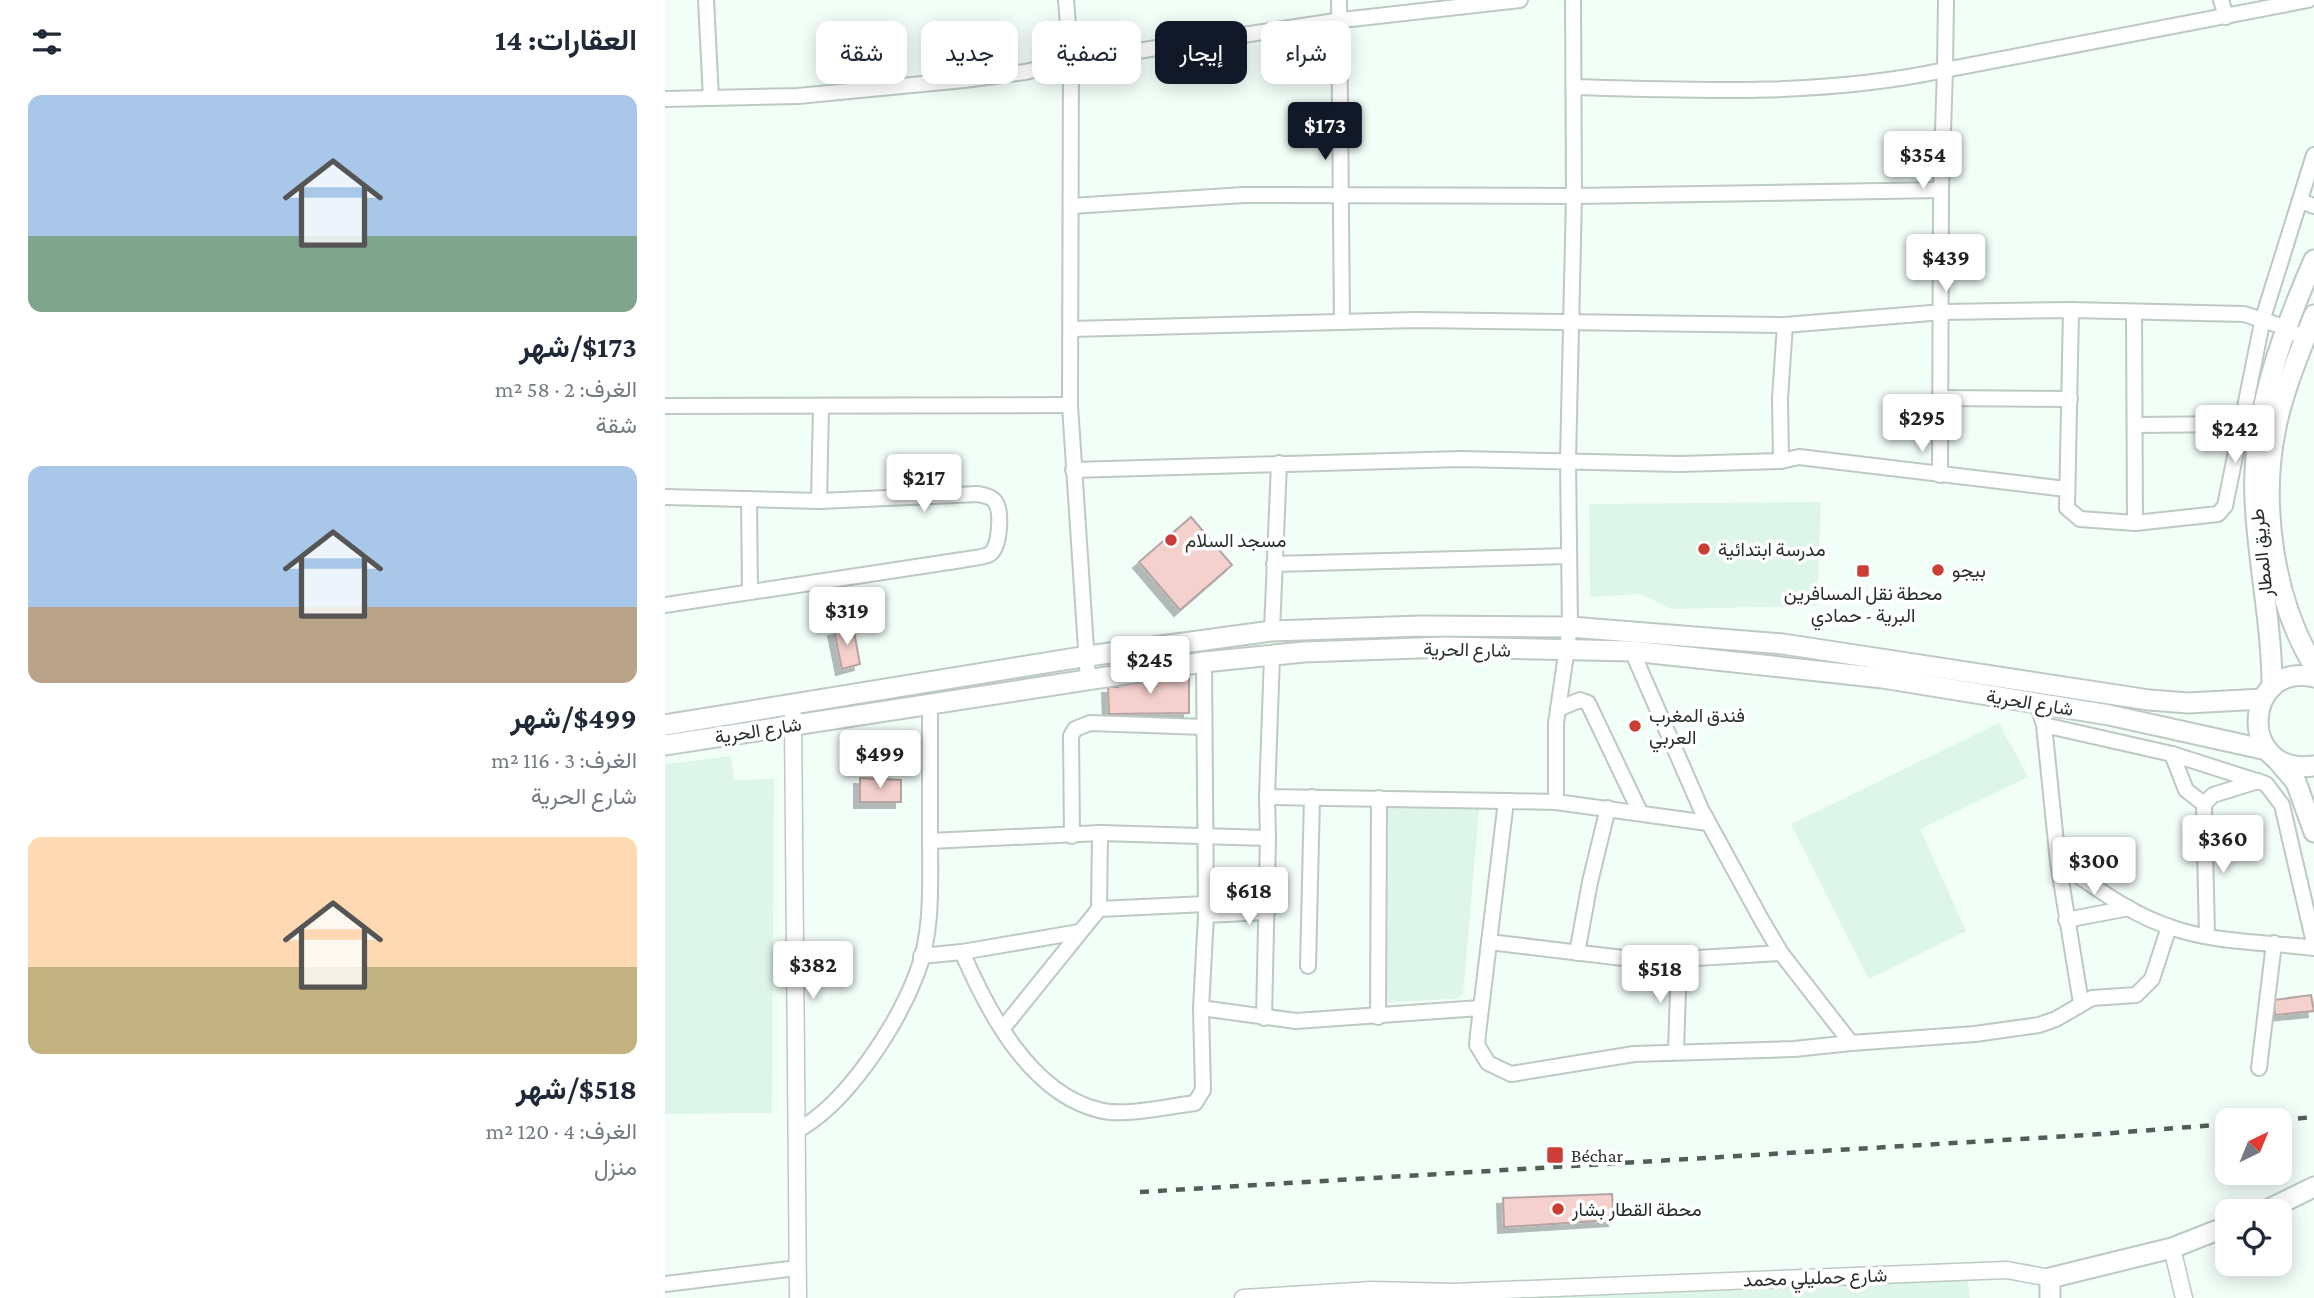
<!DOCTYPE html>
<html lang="ar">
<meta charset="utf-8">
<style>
body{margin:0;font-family:"Crimson Pro",Vazirmatn,serif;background:#f2f2f3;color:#1f2937;direction:rtl;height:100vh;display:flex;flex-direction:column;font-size:26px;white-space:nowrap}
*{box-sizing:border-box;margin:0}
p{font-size:23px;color:#747a83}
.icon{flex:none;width:38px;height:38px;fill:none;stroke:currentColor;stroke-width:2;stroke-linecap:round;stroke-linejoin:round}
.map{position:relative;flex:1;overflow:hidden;direction:ltr}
.sheet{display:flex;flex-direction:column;background:#fff;width:665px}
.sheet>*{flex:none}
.hud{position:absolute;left:21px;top:21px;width:665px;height:63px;direction:rtl;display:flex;gap:14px}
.needle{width:46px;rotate:43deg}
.tools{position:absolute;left:1550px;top:1108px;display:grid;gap:14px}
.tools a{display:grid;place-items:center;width:77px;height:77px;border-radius:14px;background:#fff;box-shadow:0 4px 18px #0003;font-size:35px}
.price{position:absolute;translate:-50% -60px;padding:0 16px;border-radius:7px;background:#fff;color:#222;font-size:23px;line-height:46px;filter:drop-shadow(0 2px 4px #0008)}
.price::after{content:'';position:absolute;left:50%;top:42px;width:21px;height:16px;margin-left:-10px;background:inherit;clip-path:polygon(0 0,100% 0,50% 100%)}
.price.selected{background:#111827;color:#fff}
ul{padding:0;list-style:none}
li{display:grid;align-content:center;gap:14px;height:371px;padding:0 28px}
li span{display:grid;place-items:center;height:217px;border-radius:14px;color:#555}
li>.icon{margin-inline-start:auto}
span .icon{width:126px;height:126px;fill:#fffc;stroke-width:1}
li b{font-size:30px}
h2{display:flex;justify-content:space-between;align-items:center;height:84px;padding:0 28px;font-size:30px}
.chip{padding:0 24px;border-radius:14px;background:#fff;box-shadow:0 4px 18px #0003;font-size:24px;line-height:63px}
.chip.selected{background:#111827;color:#fff}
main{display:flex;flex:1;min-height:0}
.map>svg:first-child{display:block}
.built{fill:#def6e9}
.building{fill:#f4d1cc;stroke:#b5a4a2;stroke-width:2;filter:url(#shadow)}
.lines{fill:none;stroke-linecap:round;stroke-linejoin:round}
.minor-casing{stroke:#bccac2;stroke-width:18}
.tertiary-casing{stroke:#bccac2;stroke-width:19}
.secondary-casing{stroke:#bccac2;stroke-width:23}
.minor{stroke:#fff;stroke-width:14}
.tertiary{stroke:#fff;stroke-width:16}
.secondary{stroke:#fff;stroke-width:19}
.rail{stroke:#545c57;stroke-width:4.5;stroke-dasharray:9 9;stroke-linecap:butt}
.poi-dot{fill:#cb3d35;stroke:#fff;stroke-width:2.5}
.labels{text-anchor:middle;stroke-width:7;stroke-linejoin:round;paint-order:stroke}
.poi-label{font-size:19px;fill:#292f2b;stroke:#fff;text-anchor:start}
.street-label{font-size:19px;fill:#292f2b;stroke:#fff}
</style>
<main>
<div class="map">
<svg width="1649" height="1298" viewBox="0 0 1649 1298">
<defs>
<filter id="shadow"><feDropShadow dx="-6" dy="6" stdDeviation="0" flood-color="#0004"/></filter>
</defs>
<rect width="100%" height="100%" fill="#f2fef8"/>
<g class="built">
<path d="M 1156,502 L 1152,606 L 1006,609 L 976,594 L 925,597 L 924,504 Z"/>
<path d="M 1334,723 L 1363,777 L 1255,829 L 1301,931 L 1204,979 L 1126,824 Z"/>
<path d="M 66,756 L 69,780 L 109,779 L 107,1113 L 0,1114 L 0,764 Z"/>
<path d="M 705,798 L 815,800 L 798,994 L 790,999 L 709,1003 L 706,995 Z"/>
<path d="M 1302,1276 L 1305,1298 L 865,1298 L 884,1293 Z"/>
</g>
<g class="building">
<path d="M 526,517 L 567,565 L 515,610 L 474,562 Z"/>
<path d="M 188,626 L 195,664 L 177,669 L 169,630 Z"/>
<path d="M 514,675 L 524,678 L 524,713 L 444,714 L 443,687 L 453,687 L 455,680 Z"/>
<path d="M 195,778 L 236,780 L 236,802 L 195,802 Z"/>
<path d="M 1646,995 L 1649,1011 L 1610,1015 L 1609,1000 Z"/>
<path d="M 947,1194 L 949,1220 L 839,1227 L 838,1198 Z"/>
</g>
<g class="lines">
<defs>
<g id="minor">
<path d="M 41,0 L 46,98"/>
<path d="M 674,0 L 677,322"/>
<path d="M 908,0 L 909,196 L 903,461 L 905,627 L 891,723 L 891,802 L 1043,823"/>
<path d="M 1281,0 L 1280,70 L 1643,0"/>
<path d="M 1556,0 L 1561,17"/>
<path d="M 909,87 C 1033,91 1158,96 1280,70 L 1276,190 L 1275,475"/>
<path d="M 0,99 L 133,96 L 299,80 L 360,72 L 406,61 L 401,0"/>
<path d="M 1635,201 L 1649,206"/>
<path d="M 406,206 L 579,195 L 909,196 L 1276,190"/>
<path d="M 1406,310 L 1402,508 L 1415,519 L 1470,523 L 1553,514 L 1560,506 L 1598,318 L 1649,155"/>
<path d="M 1469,312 L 1470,523"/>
<path d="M 406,329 L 751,320 L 1120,325 L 1278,312 L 1406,310 L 1579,314 L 1622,328 L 1640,340"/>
<path d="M 1276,398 L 1405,399"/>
<path d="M 0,406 L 405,405"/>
<path d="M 1470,425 L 1576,424"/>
<path d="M 1116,461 L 1115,398 L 1120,325"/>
<path d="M 408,470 L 796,459 L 1015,464 L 1116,461 L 1134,457 L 1401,489"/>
<path d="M 0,497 L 154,501 L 156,406"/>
<path d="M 84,499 L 85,592"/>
<path d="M 609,564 L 903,556"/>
<path d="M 0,605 L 297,560 C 305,558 318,558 325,554 C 335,547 336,515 332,505 C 328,496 321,496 313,494 L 154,501"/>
<path d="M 607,631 L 614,463"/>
<path d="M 967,651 L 1036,809 L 1096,919 L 1116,953 L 1186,1043 L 1310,1034 L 1374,1025 L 1391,1019 L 1427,998 L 1471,995 L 1487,979 L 1504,927"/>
<path d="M 607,656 L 602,797 L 841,801"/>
<path d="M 539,662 L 541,915 L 536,1008 L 631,1021 L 815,1008"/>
<path d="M 423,679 L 405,405 L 406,61 L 677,20 L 855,0"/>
<path d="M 1372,703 L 1379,725 L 1393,862 C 1428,885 1464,914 1505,927 C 1549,943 1602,942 1649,948"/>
<path d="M 265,706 L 265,841 L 435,833 L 603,838 L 602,797"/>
<path d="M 893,709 L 915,700 L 923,703 L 975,812"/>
<path d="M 1379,725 L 1507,754 L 1601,784 L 1617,805 L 1649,943"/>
<path d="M 1507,754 L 1521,790 L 1539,804"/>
<path d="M 891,802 L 841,801 L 813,1034 L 812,1045 L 823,1063 L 846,1074 L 969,1054 L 1129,1049 L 1186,1043"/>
<path d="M 435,833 L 434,909 L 541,904"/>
<path d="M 407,836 L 406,736 L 410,729 L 425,723 L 539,727"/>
<path d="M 1393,862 L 1416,1003"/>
<path d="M 541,915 L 602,912"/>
<path d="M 1401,920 L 1464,908"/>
<path d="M 414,932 L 297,952 C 323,1012 365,1093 434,1110 C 459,1117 505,1106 530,1103 L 538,1090 L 536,1008"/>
<path d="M 1542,935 L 1539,804 L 1548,795 L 1593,781"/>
<path d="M 824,942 L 983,961 L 1116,953"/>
<path d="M 912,953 L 925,882 L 943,808"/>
<path d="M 256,956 L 297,952"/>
<path d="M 643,966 L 647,797"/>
<path d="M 713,1017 L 714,798"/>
<path d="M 599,1018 L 603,838"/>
<path d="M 338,1028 L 434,909"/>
<path d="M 1011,1050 L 1014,961"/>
<path d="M 1594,1068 L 1609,943"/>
<path d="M 131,1131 C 181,1105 232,1026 252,973 C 268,932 265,884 265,841"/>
<path d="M 0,1284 L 132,1268"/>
</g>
<g id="tertiary">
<path d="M 128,716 L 133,1298"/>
<path d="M 1507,1248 L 1519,1298"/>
<path d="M 578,1298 L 707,1290 L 788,1292 L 1342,1270 L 1385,1278"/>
</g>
<g id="secondary">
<path d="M 1649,315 C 1635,352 1619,388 1611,427 C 1595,503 1608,599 1649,666"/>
<path d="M 1649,677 C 1578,661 1571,777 1649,766"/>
<path d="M 1607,687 C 1607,624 1593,564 1590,501 C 1586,418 1616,335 1649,260"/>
<path d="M 0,725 L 423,656 L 607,631 L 756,626 L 905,627 L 1118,644 L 1484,700 L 1523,703 L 1598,699"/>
<path d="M 0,745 L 539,662 L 639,652 L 781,647 L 967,651 L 1218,678 L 1444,715 L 1602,750"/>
<path d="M 1612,760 L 1631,782 L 1649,832"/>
<path d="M 1600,1211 L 1649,1187"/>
<path d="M 1385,1298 L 1385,1278 L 1507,1248 L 1563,1226"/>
</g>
</defs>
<use href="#minor" class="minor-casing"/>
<use href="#tertiary" class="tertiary-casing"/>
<use href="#secondary" class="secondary-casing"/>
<use href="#minor" class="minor"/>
<use href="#tertiary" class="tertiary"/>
<use href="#secondary" class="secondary"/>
<g class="rail">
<path d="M 1615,1120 L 1649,1117"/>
<path d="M 475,1192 L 1422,1135 L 1563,1124"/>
</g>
</g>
<g class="poi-dot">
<circle cx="506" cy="540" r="7"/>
<circle cx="1039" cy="549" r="7"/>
<circle cx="1273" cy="570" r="7"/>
<rect x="1191" y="564" width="14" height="14" rx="3.5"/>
<circle cx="970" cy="726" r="7"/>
<rect x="881" y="1146" width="18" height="18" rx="3.5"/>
<circle cx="893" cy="1209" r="7"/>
</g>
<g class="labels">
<g class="poi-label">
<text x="520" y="547">مسجد السلام</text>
<text x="1053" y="556">مدرسة ابتدائية</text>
<text x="1287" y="577">بيجو</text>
<text x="1198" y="600" text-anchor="middle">محطة نقل المسافرين<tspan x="1198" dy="22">البرية - حمادي</tspan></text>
<text x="984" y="722">فندق المغرب<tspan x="984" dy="22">العربي</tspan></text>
<text x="906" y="1162">Béchar</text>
<text x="907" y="1216">محطة القطار بشار</text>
</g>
<g class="street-label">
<text transform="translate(1596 553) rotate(-96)" y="7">طريق المطار</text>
<text transform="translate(802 649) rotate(1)" y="7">شارع الحرية</text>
<text transform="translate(1365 702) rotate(9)" y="7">شارع الحرية</text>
<text transform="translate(93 730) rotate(-9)" y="7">شارع الحرية</text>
<text transform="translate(1150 1277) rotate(-2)" y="7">شارع حمليلي محمد</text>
</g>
</g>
</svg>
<div class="tools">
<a><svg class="needle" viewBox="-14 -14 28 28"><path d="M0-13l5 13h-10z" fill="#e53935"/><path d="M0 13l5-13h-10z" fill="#747a83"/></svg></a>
<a><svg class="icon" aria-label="locate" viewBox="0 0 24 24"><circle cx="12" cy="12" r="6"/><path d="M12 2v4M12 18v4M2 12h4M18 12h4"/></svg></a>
</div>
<b class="price selected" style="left:660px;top:162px">$173</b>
<b class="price" style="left:1258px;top:191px">$354</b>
<b class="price" style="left:1281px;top:294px">$439</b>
<b class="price" style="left:1257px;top:454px">$295</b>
<b class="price" style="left:1570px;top:465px">$242</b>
<b class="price" style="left:259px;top:514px">$217</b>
<b class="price" style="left:182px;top:647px">$319</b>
<b class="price" style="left:485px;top:696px">$245</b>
<b class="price" style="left:215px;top:790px">$499</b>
<b class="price" style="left:1558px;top:875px">$360</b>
<b class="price" style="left:1429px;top:897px">$300</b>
<b class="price" style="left:584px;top:927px">$618</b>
<b class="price" style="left:148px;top:1001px">$382</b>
<b class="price" style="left:995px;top:1005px">$518</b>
<div class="hud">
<a class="chip">شراء</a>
<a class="chip selected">إيجار</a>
<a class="chip">تصفية</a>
<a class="chip">جديد</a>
<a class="chip">شقة</a>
</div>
</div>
<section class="sheet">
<h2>العقارات: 14<svg class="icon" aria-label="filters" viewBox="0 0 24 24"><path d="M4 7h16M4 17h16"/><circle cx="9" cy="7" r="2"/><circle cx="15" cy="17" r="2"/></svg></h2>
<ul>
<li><span style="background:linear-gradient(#a9c7e8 65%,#7fa58c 0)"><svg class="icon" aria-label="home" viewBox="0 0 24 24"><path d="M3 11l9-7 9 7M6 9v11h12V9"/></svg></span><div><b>$173/شهر</b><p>الغرف: 2 · 58 m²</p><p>شقة</p></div></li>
<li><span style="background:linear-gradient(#a9c7e8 65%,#b9a48a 0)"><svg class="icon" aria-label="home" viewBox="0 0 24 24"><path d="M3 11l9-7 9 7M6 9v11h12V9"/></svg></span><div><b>$499/شهر</b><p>الغرف: 3 · 116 m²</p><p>شارع الحرية</p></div></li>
<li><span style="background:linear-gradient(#ffd9b3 60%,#c2b280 0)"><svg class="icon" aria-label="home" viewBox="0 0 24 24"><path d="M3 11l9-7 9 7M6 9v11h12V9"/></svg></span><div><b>$518/شهر</b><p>الغرف: 4 · 120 m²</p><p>منزل</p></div></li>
</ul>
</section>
</main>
